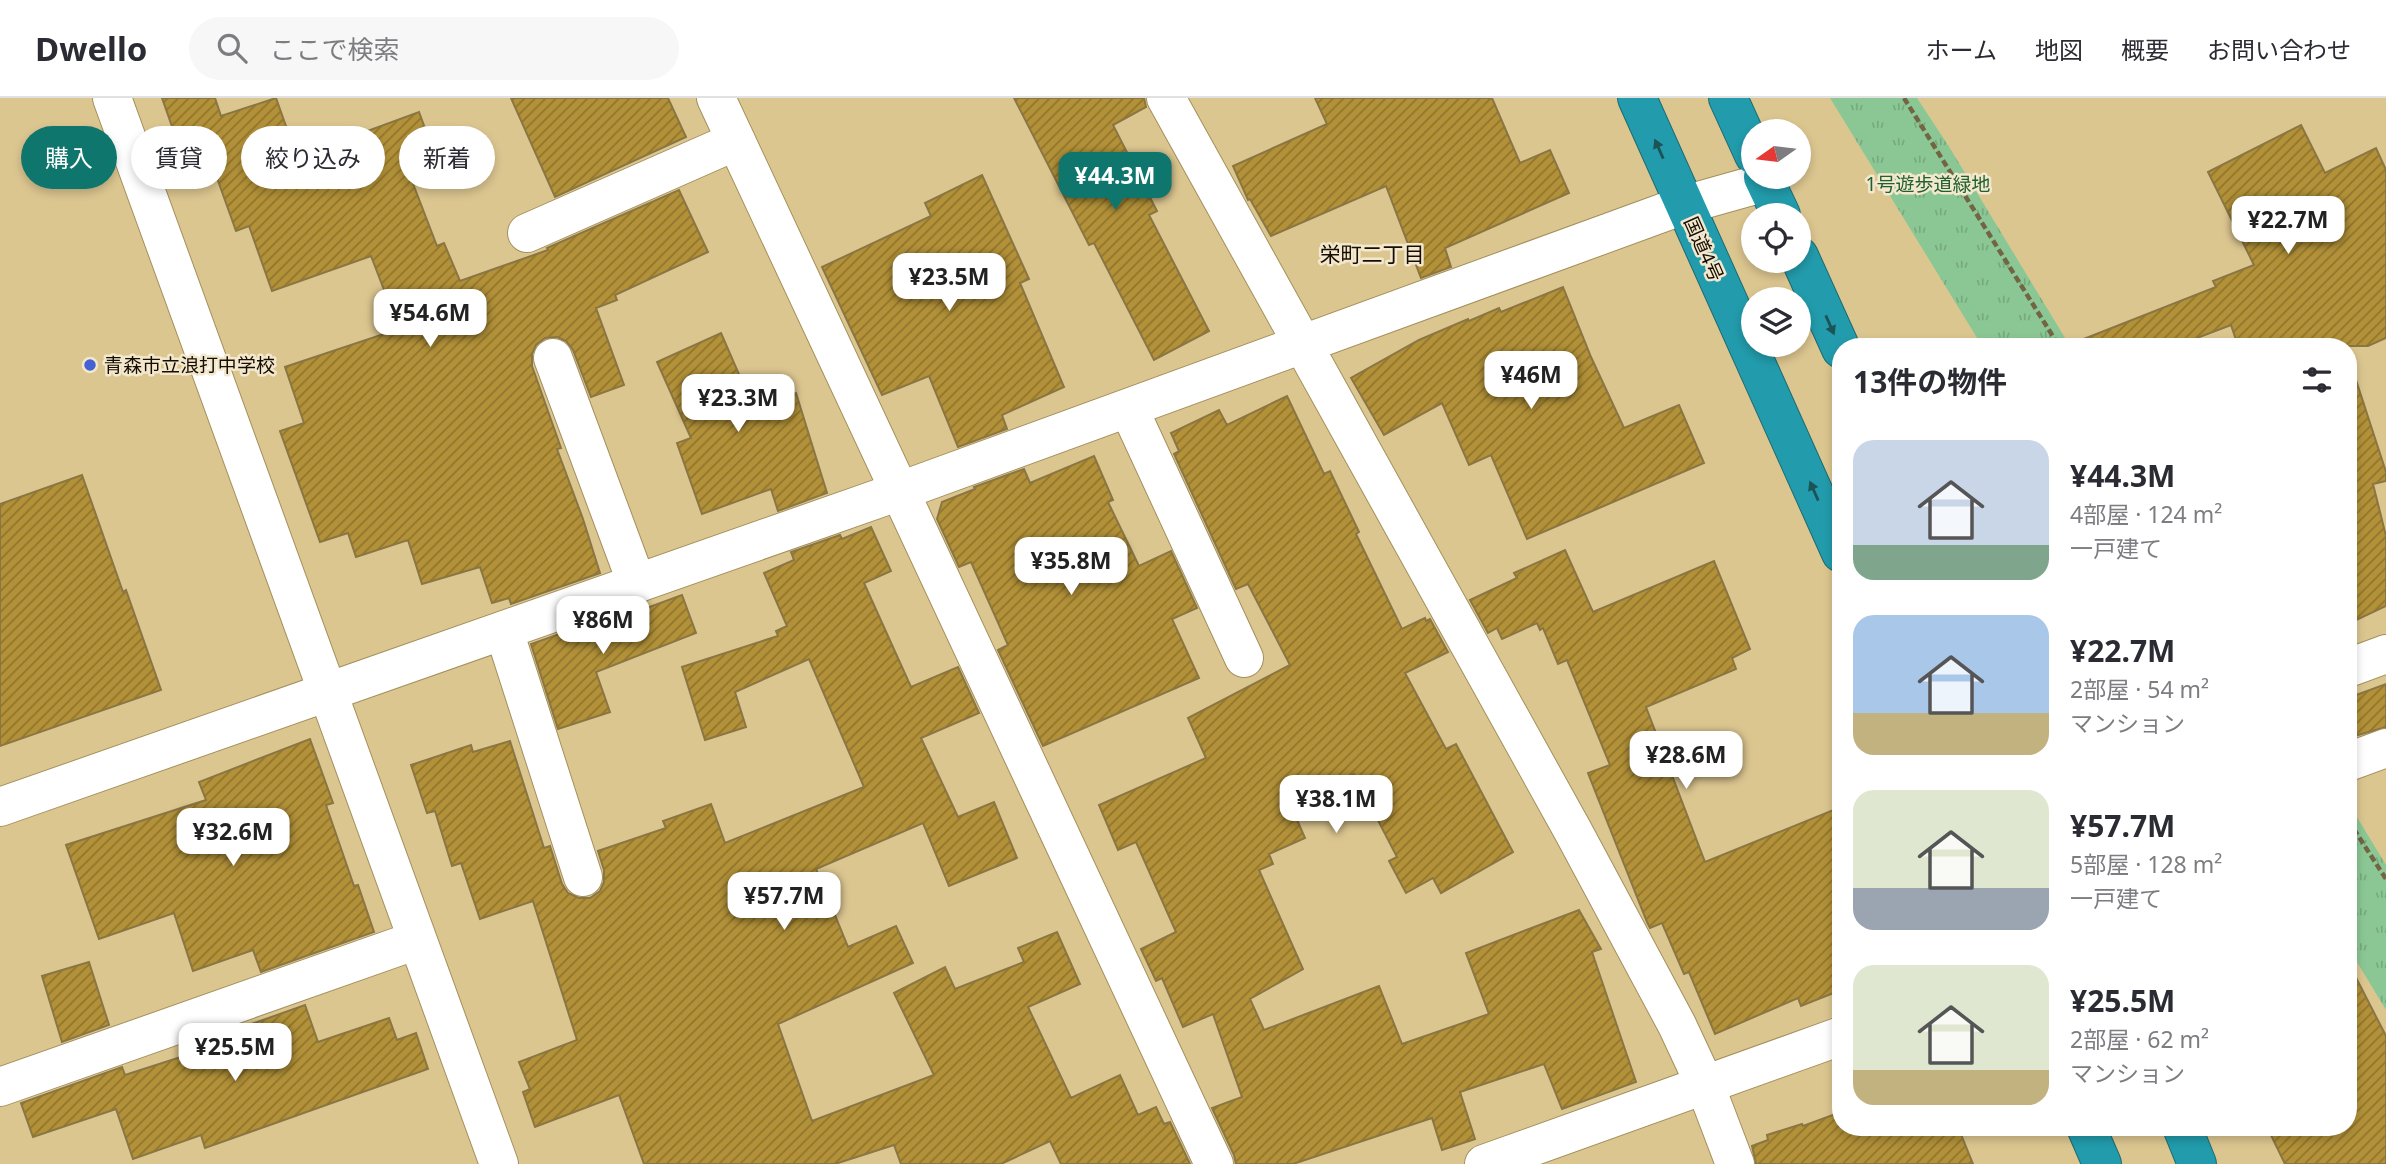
<!DOCTYPE html>
<html lang="ja">
<meta charset="utf-8">
<style>
body{margin:0;font-family:"Noto Sans","Noto Sans JP",sans-serif;background:#f7f7f7;color:#2b2b33;height:100vh;display:flex;flex-direction:column;font-size:26px;white-space:nowrap}
*{box-sizing:border-box;margin:0}
p{font-size:23px;color:#7c7c81}
.icon{flex:none;width:38px;height:38px;fill:none;stroke:currentColor;stroke-width:2;stroke-linecap:round;stroke-linejoin:round}
.map{position:relative;flex:1;overflow:hidden}
.details{position:absolute;left:1832px;top:240px;width:525px;height:798px;display:flex;flex-direction:column;background:#fff;border-radius:28px;box-shadow:0 4px 10px #0003}
.details>*{flex:none}
.guide{position:absolute;left:21px;top:28px;width:665px;height:63px;display:flex;gap:14px}
.needle{width:46px;rotate:256deg}
.controls{position:absolute;left:1741px;top:21px;display:grid;gap:14px}
.controls a{display:grid;place-items:center;width:70px;height:70px;border-radius:50%;background:#fff;box-shadow:0 4px 10px #0003;font-size:35px}
.price{position:absolute;translate:-50% -60px;padding:0 16px;border-radius:14px;background:#fff;color:#222;font-size:23px;line-height:46px;filter:drop-shadow(0 2px 4px #0008)}
.price::after{content:'';position:absolute;left:50%;top:42px;width:21px;height:16px;margin-left:-10px;background:inherit;clip-path:polygon(0 0,100% 0,50% 100%)}
.price.selected{background:#0f766e;color:#fff}
ul{padding:0;list-style:none}
li{display:flex;align-items:center;gap:21px;height:175px;padding:0 21px}
li span{display:grid;place-items:center;flex:none;width:196px;height:140px;border-radius:21px;color:#555}
li>.icon{margin-inline-start:auto}
span .icon{width:84px;height:84px;fill:#fffc;stroke-width:1}
li b{font-size:30px}
h2{display:flex;justify-content:space-between;align-items:center;height:84px;padding:0 21px;font-size:30px}
.pill{padding:0 24px;border-radius:32px;background:#fff;box-shadow:0 4px 10px #0003;font-size:24px;line-height:63px}
.pill.selected{background:#0f766e;color:#fff}
header{display:flex;align-items:center;gap:42px;box-sizing:border-box;height:98px;padding:0 35px;background:#fff;border-bottom:2px solid #e1e1e2}
header strong{font-size:33px}
nav{display:flex;gap:38px;margin-inline-start:auto;font-size:24px}
.search{width:490px;height:63px;background:#f7f7f7;display:flex;align-items:center;gap:18px;box-sizing:border-box;padding:0 24px;border-radius:38px;color:#7c7c81;font-size:26px}
.map>svg:first-child{display:block}
.park{fill:url(#park-tufts)}
.building{fill:url(#building-hatch);stroke:#8a7643;stroke-width:2}
.lines{fill:none;stroke-linecap:round;stroke-linejoin:round}
.minor-casing{stroke:#a4905c;stroke-width:40}
.highway-casing{stroke:#1d6a70;stroke-width:40}
.path{stroke:#736444;stroke-width:4.5;stroke-dasharray:7 3.5;stroke-linecap:butt}
.minor{stroke:#fff;stroke-width:38}
.highway{stroke:#229cac;stroke-width:38}
.oneway{fill:#1c5456}
.poi-dot{fill:#4462d5;stroke:#f3e8cd;stroke-width:2.5}
.labels{text-anchor:middle;stroke-width:5;stroke-linejoin:round;paint-order:stroke}
.park-label{font-size:19px;fill:#1e602f;stroke:#f3e8cd}
.street-label{font-size:19px;fill:#150d00;stroke:#f3e8cd}
.poi-label{font-size:19px;fill:#150d00;stroke:#f3e8cd;text-anchor:start}
.neighbourhood-label{font-size:21px;fill:#150d00;stroke:#f3e8cd}
</style>
<header>
<strong>Dwello</strong>
<div class="search"><svg class="icon" aria-label="search" viewBox="0 0 24 24"><circle cx="10" cy="10" r="6"/><path d="M15 15l6 6"/></svg>ここで検索</div>
<nav><a>ホーム</a><a>地図</a><a>概要</a><a>お問い合わせ</a></nav>
</header>
<div class="map">
<svg width="2386" height="1066" viewBox="0 0 2386 1066">
<defs>
<pattern id="park-tufts" width="24" height="20" patternUnits="userSpaceOnUse" patternTransform="scale(1.75)"><rect width="24" height="20" fill="#8bc794"/><path d="M3 7l-1-3M5 7V3M7 7l1-3M15 17l-1-3M17 17v-4M19 17l1-3" fill="none" stroke="#77aa7e"/></pattern>
<pattern id="building-hatch" width="6" height="6" patternUnits="userSpaceOnUse" patternTransform="scale(1.75)"><rect width="6" height="6" fill="#b29138"/><path d="M-1 1l2-2M0 6l6-6M5 7l2-2" fill="none" stroke="#90752d"/></pattern>
</defs>
<rect width="100%" height="100%" fill="#dcc690"/>
<g class="park">
<path d="M 1830,0 L 1917,0 L 1948,47 L 2070,248 L 1982,248 Z"/>
<path d="M 2349,706 L 2386,767 L 2386,912 L 2349,851 Z"/>
</g>
<g class="building">
<path d="M 162,0 L 215,0 L 221,18 L 276,0 L 297,59 L 419,14 L 436,60 L 407,70 L 437,148 L 444,145 L 460,183 L 548,152 L 547,150 L 679,92 L 708,154 L 615,197 L 617,202 L 596,210 L 624,287 L 591,299 L 573,252 L 566,243 L 557,239 L 545,240 L 536,247 L 532,256 L 532,268 L 561,350 L 557,351 L 583,421 L 600,475 L 511,506 L 509,500 L 492,505 L 480,469 L 422,486 L 408,442 L 356,459 L 348,435 L 320,444 L 280,333 L 304,325 L 285,269 L 399,231 L 371,158 L 272,193 L 249,128 L 236,133 L 217,80 L 193,88 Z"/>
<path d="M 511,0 L 668,0 L 686,39 L 555,99 Z"/>
<path d="M 1014,0 L 1144,0 L 1146,9 L 1113,27 L 1157,113 L 1149,117 L 1209,233 L 1154,262 L 1094,145 L 1089,147 Z"/>
<path d="M 1315,0 L 1492,0 L 1520,65 L 1550,52 L 1569,95 L 1445,150 L 1451,169 L 1421,180 L 1386,88 L 1271,138 L 1250,101 L 1248,102 L 1233,68 L 1327,26 Z"/>
<path d="M 2301,27 L 2325,75 L 2376,50 L 2386,72 L 2386,240 L 2368,248 L 2238,248 L 2231,227 L 2176,248 L 2071,248 L 2071,246 L 2216,189 L 2213,183 L 2254,167 L 2208,74 Z"/>
<path d="M 982,77 L 1029,181 L 1020,185 L 1064,289 L 1002,317 L 1007,331 L 958,349 L 929,278 L 882,297 L 822,169 L 931,118 L 925,105 Z"/>
<path d="M 1563,189 L 1591,259 L 1624,330 L 1679,307 L 1704,365 L 1527,441 L 1491,357 L 1469,367 L 1442,305 L 1384,337 L 1351,280 L 1419,242 L 1468,221 L 1469,223 L 1499,210 L 1501,214 Z"/>
<path d="M 721,235 L 754,311 L 796,295 L 827,395 L 778,413 L 771,391 L 702,416 L 677,345 L 691,340 L 657,264 Z"/>
<path d="M 2356,282 L 2386,374 L 2386,383 L 2373,386 L 2386,438 L 2386,508 L 2348,526 L 2348,283 Z"/>
<path d="M 1287,298 L 1324,376 L 1330,373 L 1359,434 L 1356,436 L 1402,531 L 1425,520 L 1426,523 L 1430,521 L 1448,554 L 1405,575 L 1446,651 L 1456,646 L 1513,754 L 1441,795 L 1433,780 L 1406,795 L 1389,763 L 1397,759 L 1354,676 L 1291,708 L 1305,740 L 1269,756 L 1273,766 L 1259,772 L 1303,871 L 1250,901 L 1264,932 L 1379,888 L 1402,946 L 1489,916 L 1466,855 L 1579,812 L 1601,851 L 1592,854 L 1636,984 L 1562,1011 L 1544,966 L 1460,994 L 1475,1041 L 1442,1052 L 1432,1020 L 1293,1066 L 1236,1066 L 1234,1057 L 1212,1010 L 1242,999 L 1213,916 L 1183,929 L 1162,880 L 1156,883 L 1141,851 L 1176,834 L 1136,744 L 1118,752 L 1099,707 L 1206,660 L 1188,620 L 1290,567 L 1248,486 L 1236,491 L 1174,356 L 1179,353 L 1171,335 L 1219,312 L 1227,327 Z"/>
<path d="M 1094,358 L 1113,402 L 1108,404 L 1139,468 L 1171,453 L 1197,510 L 1172,521 L 1199,580 L 1043,648 L 998,552 L 1008,547 L 971,464 L 959,469 L 937,421 L 942,404 L 975,391 L 974,389 L 1024,371 L 1030,385 Z"/>
<path d="M 82,377 L 123,494 L 126,492 L 161,592 L 0,648 L 0,406 Z"/>
<path d="M 871,429 L 891,473 L 864,485 L 911,589 L 958,569 L 979,615 L 921,640 L 958,719 L 994,704 L 1017,760 L 949,788 L 923,725 L 816,771 L 848,849 L 896,828 L 913,865 L 778,926 L 812,1023 L 934,977 L 894,895 L 945,869 L 955,891 L 1024,864 L 1018,850 L 1057,834 L 1080,886 L 1028,909 L 1071,1000 L 1120,977 L 1138,1017 L 1156,1009 L 1164,1026 L 1170,1024 L 1190,1066 L 1061,1066 L 1050,1043 L 1001,1066 L 901,1066 L 894,1047 L 835,1066 L 644,1066 L 619,997 L 535,1029 L 523,994 L 530,991 L 519,964 L 577,942 L 533,803 L 480,821 L 461,765 L 452,768 L 435,713 L 427,715 L 411,667 L 471,647 L 473,654 L 510,643 L 544,750 L 550,748 L 562,786 L 568,795 L 579,800 L 590,800 L 600,793 L 604,784 L 604,772 L 598,753 L 666,730 L 663,723 L 711,706 L 725,745 L 864,689 L 809,561 L 735,594 L 746,629 L 705,642 L 682,569 L 778,538 L 776,533 L 787,528 L 764,475 L 794,462 L 791,454 L 840,437 L 842,441 Z"/>
<path d="M 1565,452 L 1593,514 L 1714,463 L 1750,551 L 1732,560 L 1736,571 L 1646,609 L 1705,764 L 1841,709 L 1841,892 L 1801,908 L 1798,900 L 1715,936 L 1689,874 L 1684,876 L 1662,825 L 1650,830 L 1647,824 L 1588,675 L 1610,667 L 1567,562 L 1558,566 L 1543,530 L 1540,532 L 1537,525 L 1502,541 L 1497,530 L 1488,535 L 1470,502 L 1517,480 L 1514,475 Z"/>
<path d="M 682,497 L 696,535 L 596,574 L 610,614 L 558,631 L 531,546 L 613,517 L 614,522 Z"/>
<path d="M 2386,586 L 2386,629 L 2348,640 L 2348,600 Z"/>
<path d="M 310,641 L 333,705 L 326,707 L 354,788 L 358,787 L 374,834 L 261,874 L 253,852 L 193,873 L 174,815 L 99,841 L 66,747 L 206,702 L 199,684 Z"/>
<path d="M 89,864 L 109,927 L 62,944 L 42,878 Z"/>
<path d="M 2348,864 L 2386,938 L 2386,1066 L 2285,1066 L 2267,1029 L 2348,1029 Z"/>
<path d="M 305,907 L 318,944 L 389,920 L 397,942 L 416,935 L 428,971 L 205,1050 L 201,1037 L 133,1061 L 116,1011 L 33,1039 L 21,1005 L 122,969 L 125,977 L 218,947 L 215,939 Z"/>
<path d="M 1841,1014 L 1841,1029 L 1958,1029 L 1973,1066 L 1756,1066 L 1752,1048 L 1768,1042 L 1767,1037 L 1802,1026 L 1803,1028 Z"/>
</g>
<g class="lines">
<defs>
<g id="minor">
<path d="M 112,0 L 499,1066"/>
<path d="M 716,0 L 1214,1066"/>
<path d="M 1166,0 L 1573,733 L 1677,927 L 1705,987 L 1735,1066"/>
<path d="M 527,135 L 736,43"/>
<path d="M 553,260 L 637,486"/>
<path d="M 1129,311 L 1244,560"/>
<path d="M 504,533 L 583,779"/>
<path d="M 2348,570 L 2386,556"/>
<path d="M 2348,664 L 2386,650"/>
<path d="M 0,709 L 900,393 L 1684,107 L 1766,84"/>
<path d="M 0,989 L 417,842"/>
<path d="M 1484,1066 L 1841,938"/>
</g>
<g id="highway">
<path d="M 1637,0 L 1841,455"/>
<path d="M 1728,0 L 1754,57"/>
<path d="M 1763,79 L 1781,117"/>
<path d="M 1799,158 L 1841,251"/>
<path d="M 2086,1029 L 2102,1066"/>
<path d="M 2182,1029 L 2197,1066"/>
</g>
</defs>
<use href="#minor" class="minor-casing"/>
<use href="#highway" class="highway-casing"/>
<g class="path">
<path d="M 1904,0 L 2059,248"/>
<path d="M 2348,722 L 2386,781"/>
</g>
<use href="#minor" class="minor"/>
<use href="#highway" class="highway"/>
</g>
<defs><path id="oneway-solid" d="M-6-.8H1V-3.2L6.5 0L1 3.2V.8H-6Z" transform="scale(1.75)"/></defs>
<g class="oneway">
<use href="#oneway-solid" transform="translate(1659 51) rotate(-114)"/>
<use href="#oneway-solid" transform="translate(1830 227) rotate(66)"/>
<use href="#oneway-solid" transform="translate(1814 393) rotate(-114)"/>
</g>
<circle class="poi-dot" cx="90" cy="267" r="7"/>
<g class="labels">
<g class="park-label">
<text x="1928" y="93">1号遊歩道緑地</text>
</g>
<g class="street-label">
<text transform="translate(1704 151) rotate(66)" y="7">国道4号</text>
</g>
<g class="poi-label">
<text x="104" y="274">青森市立浪打中学校</text>
</g>
<g class="neighbourhood-label">
<text x="1372" y="164">栄町二丁目</text>
</g>
</g>
</svg>
<div class="controls">
<a><svg class="needle" viewBox="-14 -14 28 28"><path d="M0-13l5 13h-10z" fill="#e53935"/><path d="M0 13l5-13h-10z" fill="#7c7c81"/></svg></a>
<a><svg class="icon" aria-label="locate" viewBox="0 0 24 24"><circle cx="12" cy="12" r="6"/><path d="M12 2v4M12 18v4M2 12h4M18 12h4"/></svg></a>
<a><svg class="icon" aria-label="layers" viewBox="0 0 24 24"><path d="M12 4l9 5-9 5-9-5zM3 14l9 5 9-5"/></svg></a>
</div>
<b class="price selected" style="left:1115px;top:114px">¥44.3M</b>
<b class="price" style="left:2288px;top:158px">¥22.7M</b>
<b class="price" style="left:949px;top:215px">¥23.5M</b>
<b class="price" style="left:430px;top:251px">¥54.6M</b>
<b class="price" style="left:1531px;top:313px">¥46M</b>
<b class="price" style="left:738px;top:336px">¥23.3M</b>
<b class="price" style="left:1071px;top:499px">¥35.8M</b>
<b class="price" style="left:603px;top:558px">¥86M</b>
<b class="price" style="left:1686px;top:693px">¥28.6M</b>
<b class="price" style="left:1336px;top:737px">¥38.1M</b>
<b class="price" style="left:233px;top:770px">¥32.6M</b>
<b class="price" style="left:784px;top:834px">¥57.7M</b>
<b class="price" style="left:235px;top:985px">¥25.5M</b>
<div class="guide">
<a class="pill selected">購入</a>
<a class="pill">賃貸</a>
<a class="pill">絞り込み</a>
<a class="pill">新着</a>
</div>
<section class="details">
<h2>13件の物件<svg class="icon" aria-label="filters" viewBox="0 0 24 24"><path d="M4 7h16M4 17h16"/><circle cx="9" cy="7" r="2"/><circle cx="15" cy="17" r="2"/></svg></h2>
<ul>
<li><span style="background:linear-gradient(#c9d6e8 75%,#7fa58c 0)"><svg class="icon" aria-label="home" viewBox="0 0 24 24"><path d="M3 11l9-7 9 7M6 9v11h12V9"/></svg></span><div><b>¥44.3M</b><p>4部屋 · 124 m²</p><p>一戸建て</p></div></li>
<li><span style="background:linear-gradient(#a9c7e8 70%,#c2b280 0)"><svg class="icon" aria-label="home" viewBox="0 0 24 24"><path d="M3 11l9-7 9 7M6 9v11h12V9"/></svg></span><div><b>¥22.7M</b><p>2部屋 · 54 m²</p><p>マンション</p></div></li>
<li><span style="background:linear-gradient(#dfe7d0 70%,#9aa5b1 0)"><svg class="icon" aria-label="home" viewBox="0 0 24 24"><path d="M3 11l9-7 9 7M6 9v11h12V9"/></svg></span><div><b>¥57.7M</b><p>5部屋 · 128 m²</p><p>一戸建て</p></div></li>
<li><span style="background:linear-gradient(#dfe7d0 75%,#c2b280 0)"><svg class="icon" aria-label="home" viewBox="0 0 24 24"><path d="M3 11l9-7 9 7M6 9v11h12V9"/></svg></span><div><b>¥25.5M</b><p>2部屋 · 62 m²</p><p>マンション</p></div></li>
</ul>
</section>
</div>
